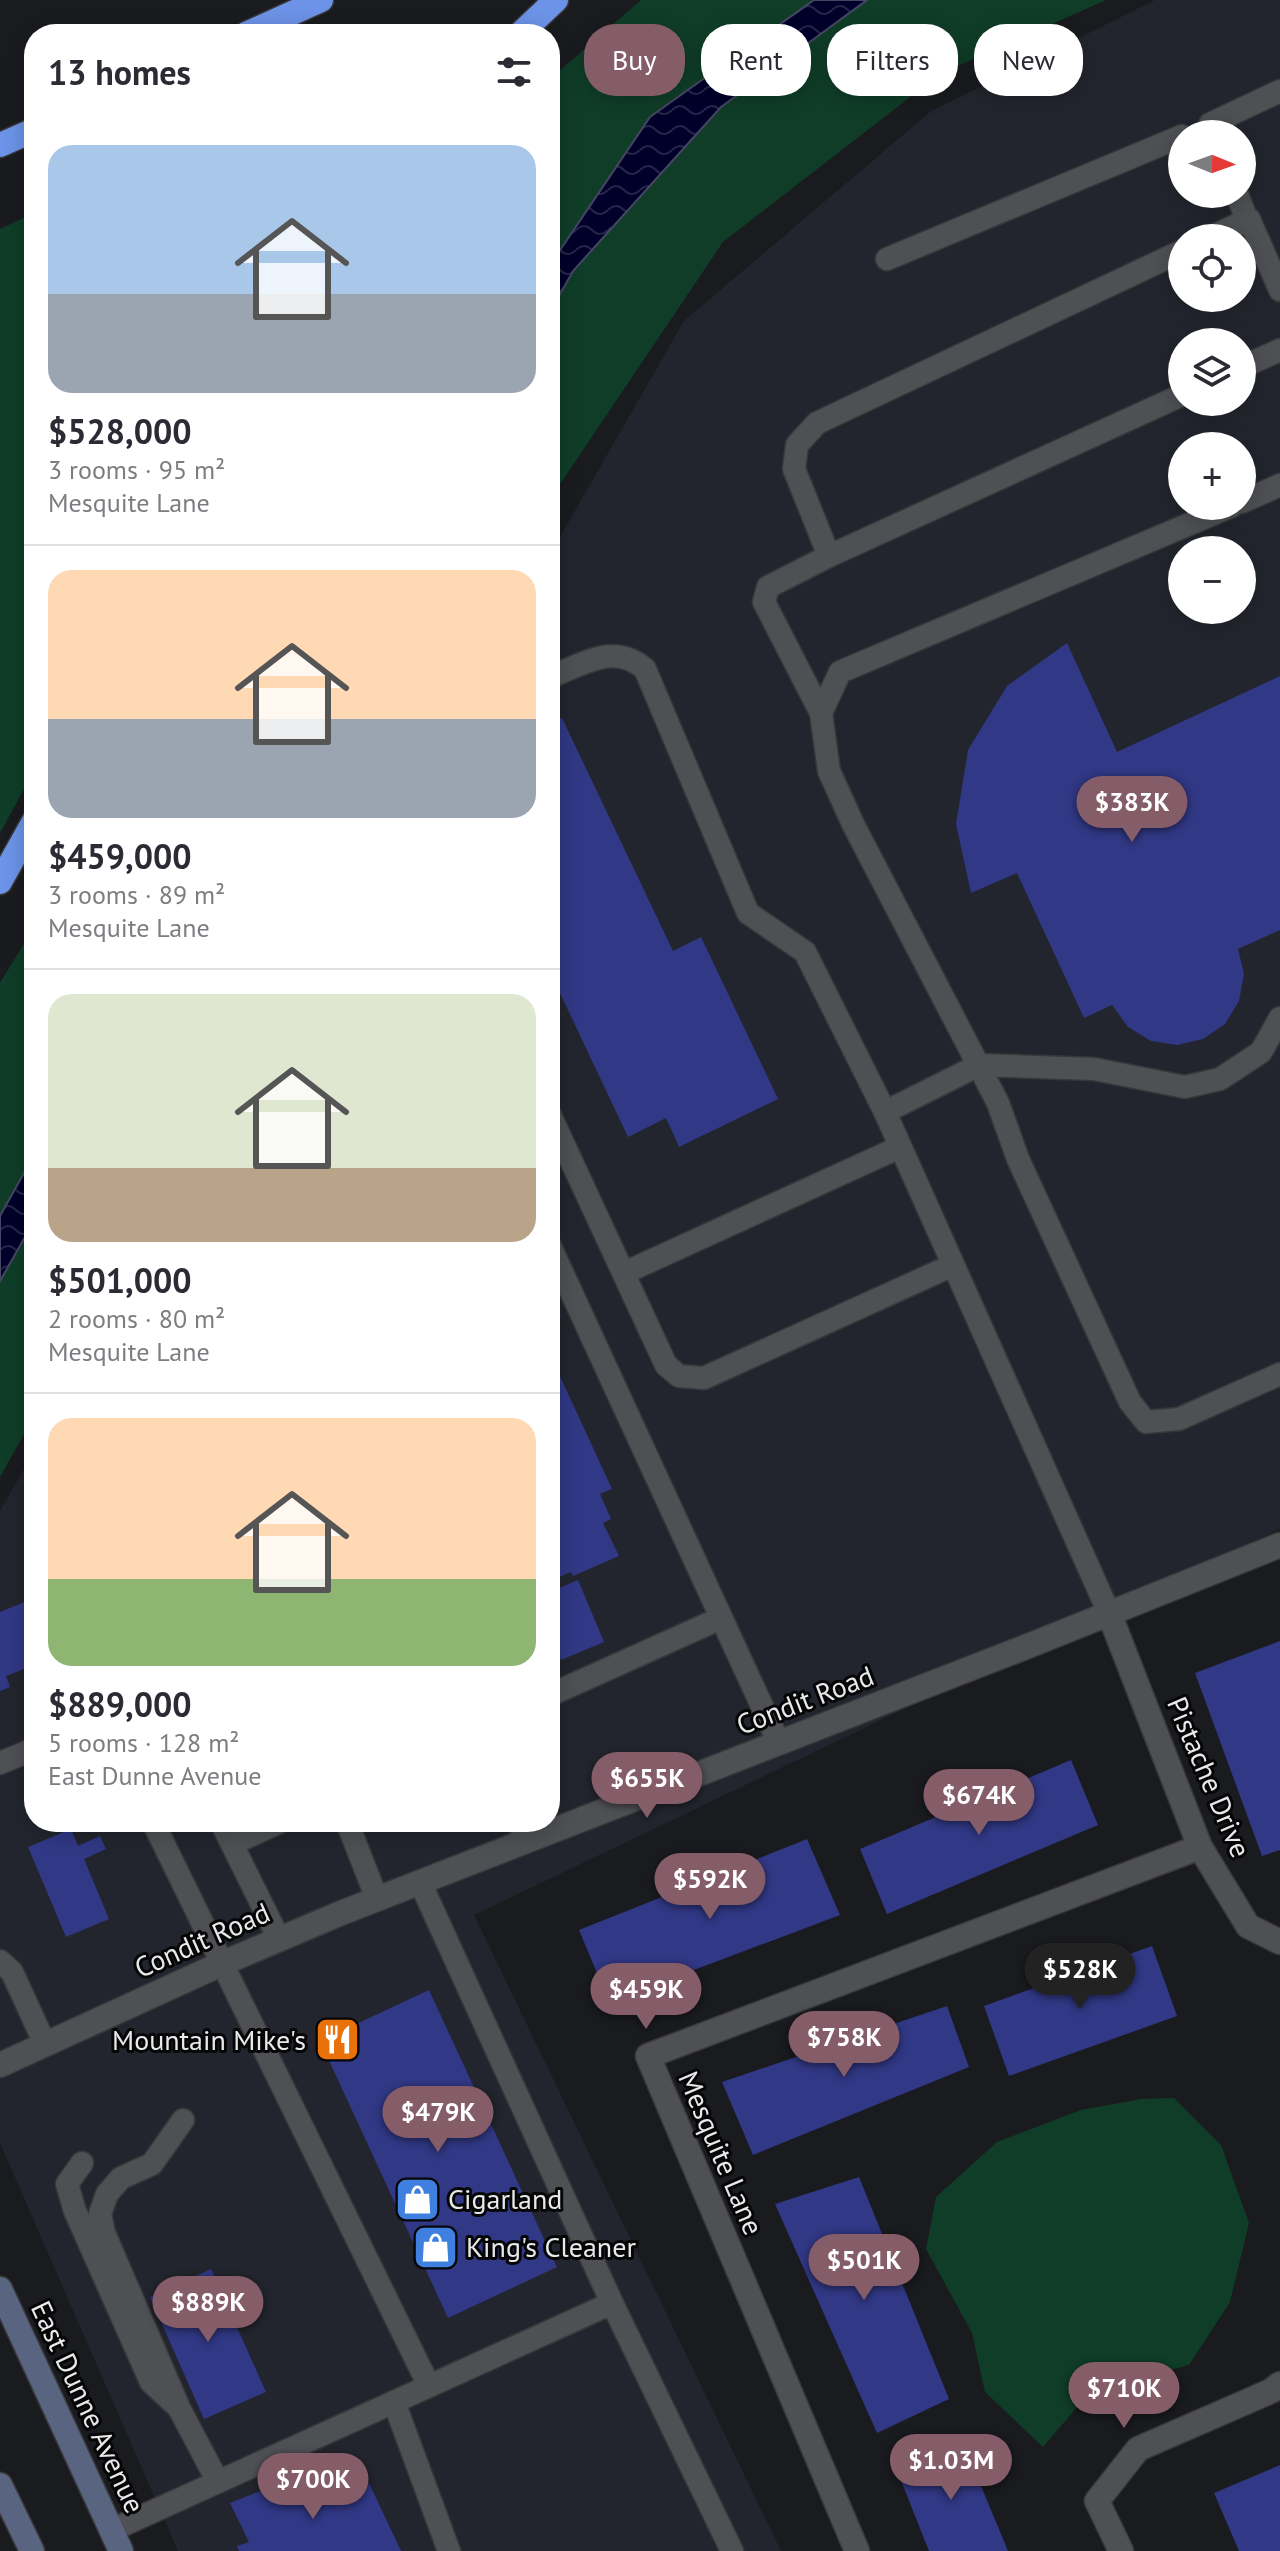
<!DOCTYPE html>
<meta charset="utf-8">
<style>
body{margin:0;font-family:"PT Sans",sans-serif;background:#f2f2f3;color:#2b2b33;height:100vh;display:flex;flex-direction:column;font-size:30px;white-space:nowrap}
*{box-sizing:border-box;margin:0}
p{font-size:26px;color:#7c7c81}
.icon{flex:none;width:44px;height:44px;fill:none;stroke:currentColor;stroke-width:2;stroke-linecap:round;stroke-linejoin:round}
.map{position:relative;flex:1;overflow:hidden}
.drawer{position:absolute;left:24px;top:24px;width:536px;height:1808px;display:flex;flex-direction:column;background:#fff;border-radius:32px;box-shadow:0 4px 20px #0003}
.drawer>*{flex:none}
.guide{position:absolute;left:584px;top:24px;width:576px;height:72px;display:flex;gap:16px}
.needle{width:52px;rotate:91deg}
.fabs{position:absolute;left:1168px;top:120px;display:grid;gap:16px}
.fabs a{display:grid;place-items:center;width:88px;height:88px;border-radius:50%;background:#fff;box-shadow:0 4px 20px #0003;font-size:40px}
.price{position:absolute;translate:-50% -68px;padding:0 18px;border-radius:28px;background:#855d68;color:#fff;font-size:26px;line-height:52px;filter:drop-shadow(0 2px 4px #0008)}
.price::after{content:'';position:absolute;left:50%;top:48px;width:24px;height:18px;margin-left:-12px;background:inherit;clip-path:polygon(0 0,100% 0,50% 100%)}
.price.selected{background:#222;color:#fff}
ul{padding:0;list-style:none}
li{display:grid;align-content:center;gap:16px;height:424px;padding:0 24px}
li+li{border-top:2px solid #e1e1e2}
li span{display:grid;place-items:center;height:248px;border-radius:24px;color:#555}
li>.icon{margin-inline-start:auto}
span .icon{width:144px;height:144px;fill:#fffc;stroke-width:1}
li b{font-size:34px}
h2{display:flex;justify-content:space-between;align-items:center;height:96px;padding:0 24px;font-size:34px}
.chip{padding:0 28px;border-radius:32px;background:#fff;box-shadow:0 4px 20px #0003;font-size:28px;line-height:72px}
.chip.selected{background:#855d68;color:#fff}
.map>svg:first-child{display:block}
.built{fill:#23252e;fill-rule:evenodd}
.green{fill:#0f3d28}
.water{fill:url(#water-waves);stroke:#464664;stroke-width:2}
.building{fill:#313885}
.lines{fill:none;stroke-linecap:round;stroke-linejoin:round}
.service-casing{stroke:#38383b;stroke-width:25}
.minor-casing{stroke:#38383b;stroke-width:27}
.tertiary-casing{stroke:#38383b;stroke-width:27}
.secondary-casing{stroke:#38383b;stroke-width:27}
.motorway-casing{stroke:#38383b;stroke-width:27}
.service{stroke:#4f5054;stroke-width:22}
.minor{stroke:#4f5054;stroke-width:24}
.tertiary{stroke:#4f5054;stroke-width:24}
.secondary{stroke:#586480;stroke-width:24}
.motorway{stroke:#6c93e7;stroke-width:24}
.labels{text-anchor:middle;stroke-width:6;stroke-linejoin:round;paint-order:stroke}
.street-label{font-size:28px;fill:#e8e9eb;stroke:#060607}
.poi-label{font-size:28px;fill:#e8e9eb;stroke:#060607;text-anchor:start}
</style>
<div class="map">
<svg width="1280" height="2551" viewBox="0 0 1280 2551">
<defs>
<pattern id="water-waves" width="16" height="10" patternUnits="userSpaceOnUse" patternTransform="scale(2)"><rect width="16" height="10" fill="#00002a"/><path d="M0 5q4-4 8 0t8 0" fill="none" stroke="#252549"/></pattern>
</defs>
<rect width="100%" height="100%" fill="#1a1b1f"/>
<path class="built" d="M 1155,0 L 1280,0 L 1280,1529 L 474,1915 L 781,2551 L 178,2551 L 0,2143 L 0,1511 L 34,1451 L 34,1822 L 550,1822 L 550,554 L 684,321 L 930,112 ZM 1182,134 L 1242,134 L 1242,194 L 1182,194 ZM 1182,238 L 1242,238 L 1242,298 L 1182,298 ZM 1182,342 L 1242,342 L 1242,402 L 1182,402 ZM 1182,446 L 1242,446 L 1242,506 L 1182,506 ZM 1182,550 L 1242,550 L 1242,610 L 1182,610 Z"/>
<g class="green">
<path d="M 641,0 L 1106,0 L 940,74 L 723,242 L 550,499 L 550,79 Z"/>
<path d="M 34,213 L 34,771 L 0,833 L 0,229 Z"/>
<path d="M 34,927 L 34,1416 L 0,1477 L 0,983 Z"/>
<path d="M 1174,2098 L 1221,2145 L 1249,2223 L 1230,2302 L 1189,2365 L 1090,2392 L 1043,2447 L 985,2392 L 972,2333 L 926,2249 L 936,2197 L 997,2142 L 1081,2110 L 1141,2099 Z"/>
</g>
<g class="water">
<path d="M 814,0 L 867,0 L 721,107 L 573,271 L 550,312 L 550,265 L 650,117 Z"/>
<path d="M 34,1155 L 34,1221 L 0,1281 L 0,1216 Z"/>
</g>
<g class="building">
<path d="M 1067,643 L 1117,752 L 1280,676 L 1280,930 L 1238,949 L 1244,974 L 1239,1001 L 1225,1024 L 1203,1039 L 1177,1045 L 1151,1041 L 1128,1027 L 1112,1005 L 1084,1018 L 1017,873 L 971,893 L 956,824 L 968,750 L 1007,686 Z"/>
<path d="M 562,718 L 673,951 L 701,937 L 778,1099 L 679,1147 L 666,1118 L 628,1137 L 550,972 L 550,724 Z"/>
<path d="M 552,1359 L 612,1489 L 600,1494 L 611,1519 L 603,1523 L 619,1556 L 573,1576 L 571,1572 L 550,1581 L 550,1360 Z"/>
<path d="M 578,1580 L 604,1642 L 561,1660 L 550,1636 L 550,1592 Z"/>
<path d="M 34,1598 L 34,1665 L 6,1676 L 10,1687 L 0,1691 L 0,1612 Z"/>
<path d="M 1280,1641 L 1280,1850 L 1262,1856 L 1195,1673 Z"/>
<path d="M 1071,1760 L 1098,1825 L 887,1914 L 860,1849 Z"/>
<path d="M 71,1829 L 78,1846 L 100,1836 L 106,1849 L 84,1859 L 109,1919 L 66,1937 L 28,1847 Z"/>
<path d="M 807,1839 L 840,1915 L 609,2002 L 579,1930 Z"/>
<path d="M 1152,1946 L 1177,2016 L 1009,2076 L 984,2006 Z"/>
<path d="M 429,1990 L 557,2267 L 448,2318 L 320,2041 Z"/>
<path d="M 947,2006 L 969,2067 L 753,2155 L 722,2082 Z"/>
<path d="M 859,2177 L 949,2399 L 877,2433 L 775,2204 Z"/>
<path d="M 211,2269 L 266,2392 L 204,2419 L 150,2297 Z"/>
<path d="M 962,2440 L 1008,2551 L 929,2551 L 896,2468 Z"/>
<path d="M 1280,2465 L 1280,2551 L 1239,2551 L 1214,2493 Z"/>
<path d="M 299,2476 L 316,2507 L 369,2483 L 401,2551 L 239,2551 L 237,2546 L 249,2542 L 230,2503 Z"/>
</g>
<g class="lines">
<defs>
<g id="service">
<path d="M 1214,134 L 1210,124 L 1280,91"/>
<path d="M 1237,194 L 1247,220"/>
<path d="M 1209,238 L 1249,219 L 1280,290"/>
<path d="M 887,259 L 1182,136"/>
<path d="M 1242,367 L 1280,350"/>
<path d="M 1242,502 L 1280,485"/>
<path d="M 1232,506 L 840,672 L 821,713 L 829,771 L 853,824 L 998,1103 L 1018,1159 L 1130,1402 L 1146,1422 L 1179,1419 L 1280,1374"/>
<path d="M 829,556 L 1182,395"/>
<path d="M 550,677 C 584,664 614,642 645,669 L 748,913 L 805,952 L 885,1112 L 979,1065 L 1094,1069 L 1185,1087 L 1220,1079 L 1261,1052 L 1280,1018"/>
<path d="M 821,713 L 764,602 L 768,587 L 829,556 L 794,469 L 797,445 L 817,423 L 1182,251"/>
<path d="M 885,1112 L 1109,1613"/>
<path d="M 550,1115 L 666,1365 L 679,1376 L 704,1378 L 953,1265"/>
<path d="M 550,1246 L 779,1743"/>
<path d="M 624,1273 L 900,1147"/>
<path d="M 550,1695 L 721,1618"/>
<path d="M 0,1763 L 34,1749"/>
<path d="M 153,1822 L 429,2386"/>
<path d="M 221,1822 L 279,1939"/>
<path d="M 347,1822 L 377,1899"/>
<path d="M 518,1822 L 527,1840"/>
<path d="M 232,1844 L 280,1822"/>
<path d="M 420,1882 L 612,2303 L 732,2551"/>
<path d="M 0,1961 L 12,1972 L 45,2044"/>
<path d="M 82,2163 L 67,2184 L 75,2211 L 151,2382 L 179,2408 L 218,2482"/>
<path d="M 394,2402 L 449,2551"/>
<path d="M 177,2403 L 104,2233 L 100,2214 L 107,2194 L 121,2178 L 152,2164 L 183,2120"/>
<path d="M 112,2530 L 612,2303"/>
</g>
<g id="minor">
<path d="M 1109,1613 L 1200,1847 L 1248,1926 L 1280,1942"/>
<path d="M 857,2551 L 648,2056 L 1200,1847"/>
<path d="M 1121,2551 L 1097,2501 L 1138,2449 L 1271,2391 L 1280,2384"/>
</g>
<path id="tertiary" d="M 0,2065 L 221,1964 L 341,1913 L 1028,1646 L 1280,1545"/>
<g id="secondary">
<path d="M 0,2289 L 121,2551"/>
<path d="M 0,2485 L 32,2551"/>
</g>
<g id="motorway">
<path d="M 246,34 L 321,0"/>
<path d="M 520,34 L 556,0"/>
<path d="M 0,145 L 34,130"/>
<path d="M 0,882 L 34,821"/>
</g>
</defs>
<use href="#service" class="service-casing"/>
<use href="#minor" class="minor-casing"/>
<use href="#tertiary" class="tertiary-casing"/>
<use href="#secondary" class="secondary-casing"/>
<use href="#motorway" class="motorway-casing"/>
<use href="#service" class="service"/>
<use href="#minor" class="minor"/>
<use href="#tertiary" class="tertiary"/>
<use href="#secondary" class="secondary"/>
<use href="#motorway" class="motorway"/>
</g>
<defs>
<symbol id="restaurant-square" viewBox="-11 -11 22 22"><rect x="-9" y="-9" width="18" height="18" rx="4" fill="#e8710a" stroke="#060607"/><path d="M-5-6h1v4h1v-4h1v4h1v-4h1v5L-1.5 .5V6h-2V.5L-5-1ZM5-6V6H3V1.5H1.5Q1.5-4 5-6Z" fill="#fff"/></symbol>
<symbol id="shop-square" viewBox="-11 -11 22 22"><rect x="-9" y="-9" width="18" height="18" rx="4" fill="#3f7fe0" stroke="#060607"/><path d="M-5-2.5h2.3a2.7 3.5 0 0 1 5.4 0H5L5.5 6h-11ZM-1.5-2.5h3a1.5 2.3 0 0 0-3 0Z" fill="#fff"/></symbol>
</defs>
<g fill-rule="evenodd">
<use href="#restaurant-square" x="312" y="2014" width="51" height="51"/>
<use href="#shop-square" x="392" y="2174" width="51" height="51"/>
<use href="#shop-square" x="410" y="2222" width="51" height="51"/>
</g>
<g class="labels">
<g class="street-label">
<text transform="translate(805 1700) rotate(-21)" y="10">Condit Road</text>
<text transform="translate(1209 1777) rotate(67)" y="10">Pistache Drive</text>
<text transform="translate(202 1940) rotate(-24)" y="10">Condit Road</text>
<text transform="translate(721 2153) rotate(67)" y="10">Mesquite Lane</text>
<text transform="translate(88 2407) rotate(65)" y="10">East Dunne Avenue</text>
</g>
<g class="poi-label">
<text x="306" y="2050" text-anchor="end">Mountain Mike's</text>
<text x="448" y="2209">Cigarland</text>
<text x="466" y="2257">King's Cleaner</text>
</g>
</g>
</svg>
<div class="fabs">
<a><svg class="needle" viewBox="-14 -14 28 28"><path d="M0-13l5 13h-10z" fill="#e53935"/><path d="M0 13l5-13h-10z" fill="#7c7c81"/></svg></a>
<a><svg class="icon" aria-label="locate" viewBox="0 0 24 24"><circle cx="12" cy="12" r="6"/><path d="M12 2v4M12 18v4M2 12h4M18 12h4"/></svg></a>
<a><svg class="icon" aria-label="layers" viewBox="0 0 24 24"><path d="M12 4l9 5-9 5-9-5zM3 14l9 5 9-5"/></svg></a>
<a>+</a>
<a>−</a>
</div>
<b class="price" style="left:1132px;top:844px">$383K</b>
<b class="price" style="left:647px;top:1820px">$655K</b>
<b class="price" style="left:979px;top:1837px">$674K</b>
<b class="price" style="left:710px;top:1921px">$592K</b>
<b class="price selected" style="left:1080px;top:2011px">$528K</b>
<b class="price" style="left:646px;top:2031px">$459K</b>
<b class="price" style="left:844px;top:2079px">$758K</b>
<b class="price" style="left:438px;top:2154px">$479K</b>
<b class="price" style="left:864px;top:2302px">$501K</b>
<b class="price" style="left:208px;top:2344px">$889K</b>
<b class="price" style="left:1124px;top:2430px">$710K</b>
<b class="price" style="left:951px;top:2502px">$1.03M</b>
<b class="price" style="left:313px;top:2521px">$700K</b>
<div class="guide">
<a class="chip selected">Buy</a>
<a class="chip">Rent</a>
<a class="chip">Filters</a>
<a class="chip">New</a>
</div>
<section class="drawer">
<h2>13 homes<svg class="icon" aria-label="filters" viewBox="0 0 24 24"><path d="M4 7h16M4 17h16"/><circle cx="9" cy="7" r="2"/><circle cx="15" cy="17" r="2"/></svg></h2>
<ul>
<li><span style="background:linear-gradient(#a9c7e8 60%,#9aa5b1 0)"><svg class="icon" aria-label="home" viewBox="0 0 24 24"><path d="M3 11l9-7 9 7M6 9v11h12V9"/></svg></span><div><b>$528,000</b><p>3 rooms · 95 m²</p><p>Mesquite Lane</p></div></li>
<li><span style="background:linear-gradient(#ffd9b3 60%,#9aa5b1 0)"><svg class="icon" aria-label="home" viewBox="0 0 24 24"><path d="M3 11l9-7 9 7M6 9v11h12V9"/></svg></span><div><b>$459,000</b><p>3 rooms · 89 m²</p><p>Mesquite Lane</p></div></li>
<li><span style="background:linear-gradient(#dfe7d0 70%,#b9a48a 0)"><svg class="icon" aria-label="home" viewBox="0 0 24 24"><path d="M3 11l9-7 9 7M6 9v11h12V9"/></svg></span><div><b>$501,000</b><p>2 rooms · 80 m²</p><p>Mesquite Lane</p></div></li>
<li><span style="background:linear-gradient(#ffd9b3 65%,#8fb573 0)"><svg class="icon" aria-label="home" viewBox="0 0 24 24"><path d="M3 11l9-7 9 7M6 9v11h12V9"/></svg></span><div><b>$889,000</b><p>5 rooms · 128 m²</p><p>East Dunne Avenue</p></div></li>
</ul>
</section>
</div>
